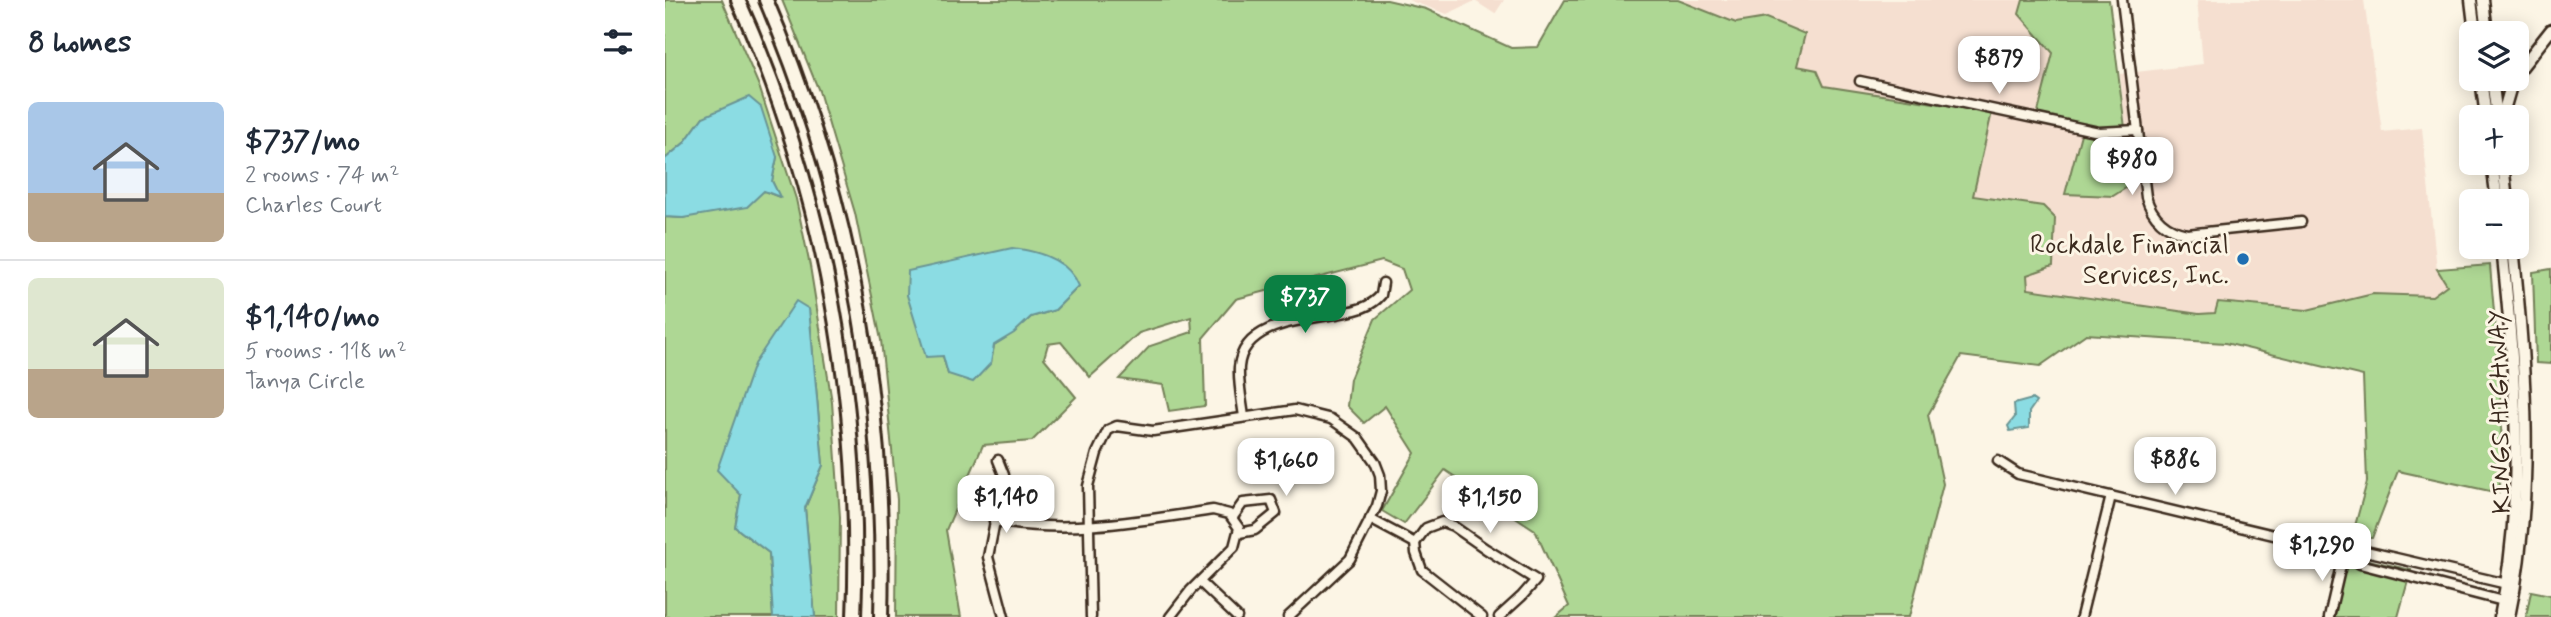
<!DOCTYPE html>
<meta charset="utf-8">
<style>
body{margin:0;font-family:Mynerve,sans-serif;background:#f2f2f3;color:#1f2937;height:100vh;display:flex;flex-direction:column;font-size:26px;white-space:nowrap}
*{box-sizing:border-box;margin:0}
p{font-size:23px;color:#747a83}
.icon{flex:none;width:38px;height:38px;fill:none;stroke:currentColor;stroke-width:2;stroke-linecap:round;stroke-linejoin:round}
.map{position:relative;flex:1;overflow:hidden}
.details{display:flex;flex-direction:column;background:#fff;width:665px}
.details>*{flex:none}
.fabs{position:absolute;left:1794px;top:21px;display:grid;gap:14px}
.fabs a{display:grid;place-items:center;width:70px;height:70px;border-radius:10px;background:#fff;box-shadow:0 4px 18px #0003;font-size:35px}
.price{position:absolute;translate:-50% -60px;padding:0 16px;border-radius:14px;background:#fff;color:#222;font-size:23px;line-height:46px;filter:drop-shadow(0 2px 4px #0008)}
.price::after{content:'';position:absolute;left:50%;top:42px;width:21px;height:16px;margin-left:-10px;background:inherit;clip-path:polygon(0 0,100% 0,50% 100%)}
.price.active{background:#0b8043;color:#fff}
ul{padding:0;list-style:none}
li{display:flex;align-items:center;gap:21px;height:175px;padding:0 28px}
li+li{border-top:2px solid #e0e1e3}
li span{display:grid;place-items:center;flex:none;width:196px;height:140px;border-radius:10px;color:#555}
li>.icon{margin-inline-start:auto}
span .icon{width:84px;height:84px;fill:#fffc;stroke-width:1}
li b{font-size:30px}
h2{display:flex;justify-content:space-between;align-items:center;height:84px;padding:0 28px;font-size:30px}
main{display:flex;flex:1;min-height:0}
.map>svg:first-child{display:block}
.built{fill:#f5dfd0}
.green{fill:#aed794;stroke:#748059;stroke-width:2;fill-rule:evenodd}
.water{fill:#8bdce3;stroke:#6b9594;stroke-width:2}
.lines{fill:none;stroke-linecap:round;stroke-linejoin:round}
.minor-casing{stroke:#3b2a1e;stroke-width:13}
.major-casing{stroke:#3b2a1e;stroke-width:15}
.highway-casing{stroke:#3b2a1e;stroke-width:18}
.minor{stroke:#fcf5e5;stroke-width:8}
.major{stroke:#fcf5e5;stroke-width:10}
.highway{stroke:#fcf5e5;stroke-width:12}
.poi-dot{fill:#1f6fb2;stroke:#fcf5e5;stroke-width:2.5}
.labels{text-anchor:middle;stroke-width:6;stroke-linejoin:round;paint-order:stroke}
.poi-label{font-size:26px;fill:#3b2a1e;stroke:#fcf5e5;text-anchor:end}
.street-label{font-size:26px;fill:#3b2a1e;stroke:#fcf5e5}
</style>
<main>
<section class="details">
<h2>8 homes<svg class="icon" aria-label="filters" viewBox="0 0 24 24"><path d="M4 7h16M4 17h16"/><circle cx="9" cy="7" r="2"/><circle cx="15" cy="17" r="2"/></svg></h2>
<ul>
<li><span style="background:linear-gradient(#a9c7e8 65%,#b9a48a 0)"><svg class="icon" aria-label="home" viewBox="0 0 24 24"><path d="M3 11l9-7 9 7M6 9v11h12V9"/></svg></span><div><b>$737/mo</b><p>2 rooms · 74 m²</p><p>Charles Court</p></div></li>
<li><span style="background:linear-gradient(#dfe7d0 65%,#b9a48a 0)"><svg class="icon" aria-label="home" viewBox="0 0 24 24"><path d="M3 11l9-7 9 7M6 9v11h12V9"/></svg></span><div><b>$1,140/mo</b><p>5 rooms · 118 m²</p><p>Tanya Circle</p></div></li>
</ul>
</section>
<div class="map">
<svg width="1886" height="617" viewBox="0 0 1886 617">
<rect width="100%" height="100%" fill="#fcf5e5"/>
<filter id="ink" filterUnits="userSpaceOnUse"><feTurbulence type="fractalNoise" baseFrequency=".0143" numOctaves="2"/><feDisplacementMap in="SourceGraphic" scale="14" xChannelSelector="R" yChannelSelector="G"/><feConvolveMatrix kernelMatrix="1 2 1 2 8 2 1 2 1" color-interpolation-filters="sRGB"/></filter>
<g filter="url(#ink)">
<g class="built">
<path d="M 743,0 L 839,0 L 830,14 L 810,1 L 782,14 Z"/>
<path d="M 1013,0 L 1358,0 L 1354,14 L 1388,53 L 1371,120 L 1417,129 L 1467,184 L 1455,74 L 1538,64 L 1532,0 L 1699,0 L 1717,132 L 1757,128 L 1772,269 L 1782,285 L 1767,296 L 1707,294 L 1642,310 L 1554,302 L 1550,313 L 1534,314 L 1363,289 L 1362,275 L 1377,206 L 1308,197 L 1327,112 L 1159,86 L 1132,66 L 1140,34 L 1101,19 L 1071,23 Z"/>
</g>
<g class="green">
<path d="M 0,0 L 57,0 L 94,86 L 131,199 L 145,266 L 167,402 L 175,517 L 174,617 L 150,617 L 140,508 L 158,465 L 144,309 L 76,495 L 70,527 L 104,553 L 108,617 L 0,617 L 0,217 L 18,218 L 99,191 L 114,197 L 107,181 L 112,157 L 38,117 L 19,143 L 0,159 Z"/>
<path d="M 117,0 L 722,0 L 761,9 L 846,48 L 873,47 L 900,0 L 1013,0 L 1071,23 L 1101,18 L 1140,34 L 1132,66 L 1152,70 L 1159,86 L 1327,112 L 1308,196 L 1378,206 L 1390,218 L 1388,266 L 1362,275 L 1363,289 L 1534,314 L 1550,313 L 1553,302 L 1642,310 L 1708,294 L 1767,296 L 1782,285 L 1772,269 L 1825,265 C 1831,340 1841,418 1834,493 L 1733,471 L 1707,538 L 1694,538 L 1690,557 L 1746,570 L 1733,617 L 1665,617 L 1702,482 L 1698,376 L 1560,343 L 1421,334 L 1375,366 L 1296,356 L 1263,415 L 1278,484 L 1244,617 L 891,617 L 904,606 L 870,530 L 780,470 L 739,524 L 717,511 L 750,453 L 720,406 L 699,423 L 682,406 L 685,379 L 710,319 L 744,290 L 737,269 L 717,261 L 571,299 L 538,338 L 540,406 L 504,411 L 498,385 L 454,379 L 485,346 L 527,332 L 526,317 L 474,333 L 425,377 L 396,342 L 383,344 L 379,358 L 411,397 L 367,441 L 318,445 L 281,530 L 296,617 L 231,617 L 232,500 L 216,340 L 190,213 L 154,91 ZM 414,286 L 390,310 L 366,317 L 348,333 L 329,345 L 326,363 L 283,374 L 278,356 Z"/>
<path d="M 1358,0 L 1444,0 L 1467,184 L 1448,196 L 1400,194 L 1417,130 L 1371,120 L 1388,53 L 1354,14 Z"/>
<path d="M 1886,269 L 1886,364 L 1871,363 L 1868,272 Z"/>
<path d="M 1866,591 L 1886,595 L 1886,617 L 1861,617 Z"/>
</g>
<g class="water">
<path d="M 84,97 L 96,107 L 112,157 L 107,181 L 115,197 L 99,191 L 82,207 L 18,218 L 0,217 L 0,159 L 19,143 L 38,117 Z"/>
<path d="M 347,248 C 373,251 404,260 414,286 L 390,310 L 366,317 L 349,333 L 329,345 L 326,363 L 308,382 L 283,374 L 278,356 L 261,357 L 242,295 L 243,271 Z"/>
<path d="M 131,301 L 144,309 L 158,465 L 140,508 L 150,617 L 108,617 L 104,553 L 70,527 L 76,495 L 52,470 L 89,364 Z"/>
<path d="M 1367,399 L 1371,402 L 1364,412 L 1364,428 L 1345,431 L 1343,426 L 1350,417 L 1349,404 Z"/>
</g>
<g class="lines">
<defs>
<g id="minor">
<path d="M 1457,0 L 1481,197 C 1487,217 1501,230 1522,234 L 1636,222"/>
<path d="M 1195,81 L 1434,132 L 1473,130"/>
<path d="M 579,417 C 577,401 573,383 574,367 C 578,321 642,320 677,313 C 692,310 706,307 716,295 L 718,283"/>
<path d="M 333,460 L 339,475 L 323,557 L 339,617"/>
<path d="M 1333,461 L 1353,474 L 1676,551 L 1695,564 L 1838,601"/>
<path d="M 568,517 L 578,503 L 606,500 L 611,513 L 590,530 L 574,533"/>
<path d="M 705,519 L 750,543"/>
<path d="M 329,521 C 404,534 474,521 548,510 L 564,514 L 574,528 L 569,547 L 526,590 L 505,617"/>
<path d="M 750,543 L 761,528 L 777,522 L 788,526 L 821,549 L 871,580 L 857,596 L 834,617"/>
<path d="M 750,543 L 751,553 L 757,570 L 817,617"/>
<path d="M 1676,551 L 1688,548 L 1842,584"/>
<path d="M 535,582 L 572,617"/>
<path d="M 426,617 L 423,486 L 432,453 L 443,430 L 452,426 L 488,431 L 630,410 L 666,419 L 693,438 L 710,462 L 715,475 L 716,491 L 712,506 L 685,559 L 623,617"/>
<path d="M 1416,617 L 1446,496"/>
<path d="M 1664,617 L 1677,561 L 1676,551"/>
</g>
<g id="major">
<path d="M 1806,0 L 1810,33"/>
<path d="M 1818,0 L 1822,33"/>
<path d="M 1852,73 L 1886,30"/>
<path d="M 1816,79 L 1821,117"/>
<path d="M 1827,79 L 1832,117"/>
<path d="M 1837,117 L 1848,79"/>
<path d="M 1827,163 L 1832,201"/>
<path d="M 1838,163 L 1842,201"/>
<path d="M 1835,617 C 1861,496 1850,369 1837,247"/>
<path d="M 1844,617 C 1870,495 1861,370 1848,247"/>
</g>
<g id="highway">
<path d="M 73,0 C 160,192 198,407 189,617"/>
<path d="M 101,0 C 185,196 222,404 216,617"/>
</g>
</defs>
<use href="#minor" class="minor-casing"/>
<use href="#major" class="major-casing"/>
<use href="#highway" class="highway-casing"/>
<use href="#minor" class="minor"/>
<use href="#major" class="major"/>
<use href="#highway" class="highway"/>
</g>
</g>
<circle class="poi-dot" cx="1578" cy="259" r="7"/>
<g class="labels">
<g class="poi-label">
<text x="1564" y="253">Rockdale Financial<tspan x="1564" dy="30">Services, Inc.</tspan></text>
</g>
<g class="street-label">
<text transform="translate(1834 412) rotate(-91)" y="9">KINGS HIGHWAY</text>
</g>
</g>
</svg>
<div class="fabs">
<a><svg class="icon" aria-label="layers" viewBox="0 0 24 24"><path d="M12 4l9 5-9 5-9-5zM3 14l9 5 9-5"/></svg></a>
<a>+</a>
<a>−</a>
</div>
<b class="price" style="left:1334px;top:96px">$879</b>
<b class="price" style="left:1467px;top:197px">$980</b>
<b class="price active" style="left:640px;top:335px">$737</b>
<b class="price" style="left:1510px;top:497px">$886</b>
<b class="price" style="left:621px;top:498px">$1,660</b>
<b class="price" style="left:341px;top:535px">$1,140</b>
<b class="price" style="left:825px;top:535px">$1,150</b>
<b class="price" style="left:1657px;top:583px">$1,290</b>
</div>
</main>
